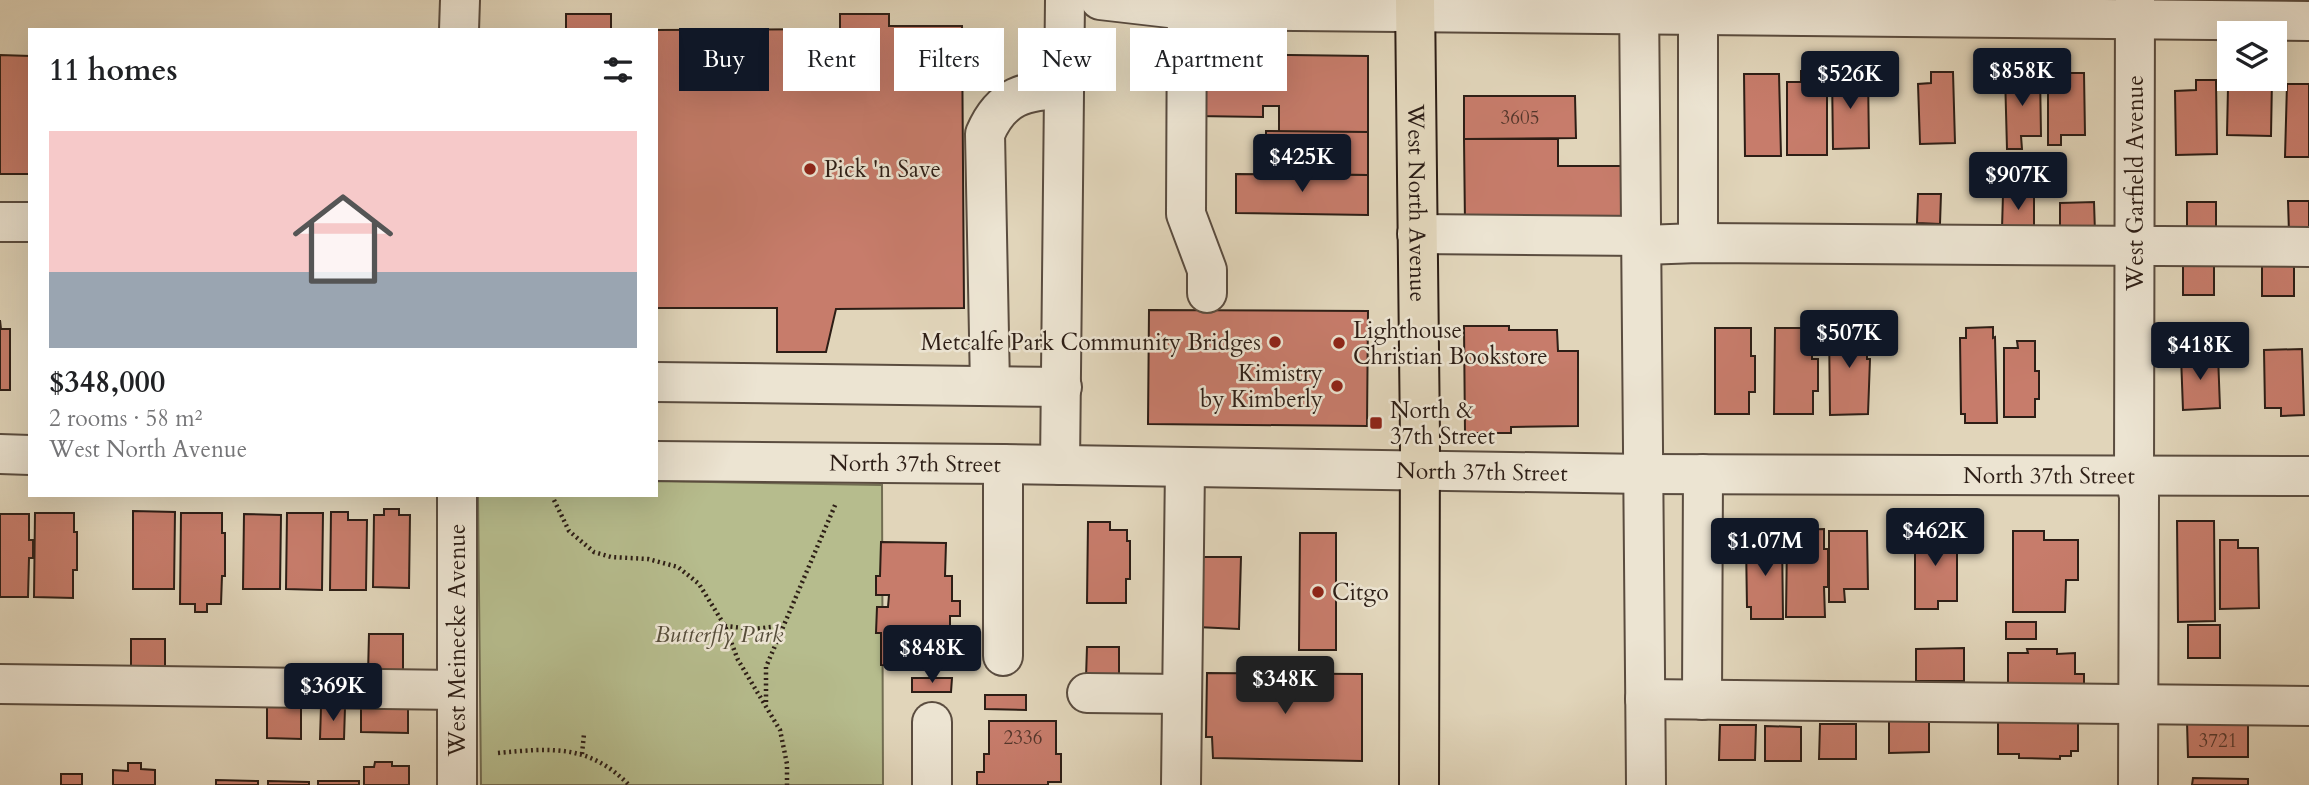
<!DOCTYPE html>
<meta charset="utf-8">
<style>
body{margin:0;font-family:Cardo,serif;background:#f6f6f6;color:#202124;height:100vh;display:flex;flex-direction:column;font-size:26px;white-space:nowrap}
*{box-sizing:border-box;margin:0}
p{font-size:23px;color:#757577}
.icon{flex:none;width:38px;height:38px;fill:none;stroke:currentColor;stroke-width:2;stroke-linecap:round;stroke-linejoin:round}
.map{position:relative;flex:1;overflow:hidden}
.drawer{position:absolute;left:28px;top:28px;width:630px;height:469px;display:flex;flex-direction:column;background:#fff;border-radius:0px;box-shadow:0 7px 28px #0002}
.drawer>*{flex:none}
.guide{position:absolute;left:679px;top:28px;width:665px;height:63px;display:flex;gap:14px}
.controls{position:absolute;left:2217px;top:21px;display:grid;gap:14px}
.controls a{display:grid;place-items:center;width:70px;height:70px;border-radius:0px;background:#fff;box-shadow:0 7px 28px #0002;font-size:35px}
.price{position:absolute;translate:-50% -60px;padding:0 16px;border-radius:7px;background:#111827;color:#fff;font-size:23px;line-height:46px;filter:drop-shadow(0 2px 4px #0008)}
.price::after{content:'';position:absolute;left:50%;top:42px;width:21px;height:16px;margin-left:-10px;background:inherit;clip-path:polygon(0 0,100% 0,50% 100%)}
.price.active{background:#222;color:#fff}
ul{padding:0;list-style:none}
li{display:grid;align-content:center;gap:14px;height:371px;padding:0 21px}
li+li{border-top:2px solid #e0e0e0}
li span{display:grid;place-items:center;height:217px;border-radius:0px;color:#555}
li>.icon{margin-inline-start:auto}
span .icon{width:126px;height:126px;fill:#fffc;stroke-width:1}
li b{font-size:30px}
h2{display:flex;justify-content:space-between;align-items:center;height:84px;padding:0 21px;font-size:30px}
.chip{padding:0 24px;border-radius:0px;background:#fff;box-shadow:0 7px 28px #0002;font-size:24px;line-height:63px}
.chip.active{background:#111827;color:#fff}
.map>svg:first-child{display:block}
.green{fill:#b6bc8d;stroke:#726d52;stroke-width:2}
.building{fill:#c77c6b;stroke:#2d1e16;stroke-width:2}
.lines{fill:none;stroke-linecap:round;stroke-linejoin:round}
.minor-casing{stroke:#5a4c3f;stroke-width:42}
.major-casing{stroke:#2d1e16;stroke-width:42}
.path{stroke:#2d1e16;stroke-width:4.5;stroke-dasharray:2 3.5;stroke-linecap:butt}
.minor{stroke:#ece4d2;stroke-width:38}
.major{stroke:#e1d5ba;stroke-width:38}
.poi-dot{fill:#8f2418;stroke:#ece4d2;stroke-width:2.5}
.labels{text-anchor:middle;stroke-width:5;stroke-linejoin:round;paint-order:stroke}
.number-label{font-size:19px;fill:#54362b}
.poi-label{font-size:23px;fill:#2d1e16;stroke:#ece4d2;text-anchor:start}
.street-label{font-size:23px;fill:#2d1e16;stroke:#ece4d2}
.park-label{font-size:23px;font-style:italic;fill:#564d3a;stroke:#ece4d2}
</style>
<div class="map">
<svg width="2309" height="785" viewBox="0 0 2309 785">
<rect width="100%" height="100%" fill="#e1d5ba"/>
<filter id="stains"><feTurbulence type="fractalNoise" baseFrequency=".00286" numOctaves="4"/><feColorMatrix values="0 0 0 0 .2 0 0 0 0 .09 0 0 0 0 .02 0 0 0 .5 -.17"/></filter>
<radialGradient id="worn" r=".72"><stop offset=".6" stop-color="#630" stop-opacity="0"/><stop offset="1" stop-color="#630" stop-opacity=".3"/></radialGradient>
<path class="green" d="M 656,481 L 882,485 L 883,785 L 481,785 L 478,495 L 656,495 Z"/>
<g class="building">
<rect x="566" y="14" width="45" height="16"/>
<path d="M 840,14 L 889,14 L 889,26 L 962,26 L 964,308 L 836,309 L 826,352 L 777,352 L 777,308 L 656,308 L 656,30 L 840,29 Z"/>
<path d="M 1197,54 L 1368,56 L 1368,132 L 1279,132 L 1279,106 L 1263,106 L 1263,117 L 1196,116 Z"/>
<path d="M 0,55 L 30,56 L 30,174 L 0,174 Z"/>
<path d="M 1801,71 L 1827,71 L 1827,155 L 1787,155 L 1787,82 L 1801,82 Z"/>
<path d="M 1931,72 L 1953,72 L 1955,143 L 1920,144 L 1918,84 L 1931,83 Z"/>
<path d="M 1832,73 L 1868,73 L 1869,148 L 1833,149 Z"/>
<path d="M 2040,73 L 2041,136 L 2021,136 L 2022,149 L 2007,149 L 2005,74 Z"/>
<path d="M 2048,73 L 2084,73 L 2085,135 L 2061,135 L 2061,145 L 2048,145 Z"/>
<path d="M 1744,74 L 1779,74 L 1781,156 L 1745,156 Z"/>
<path d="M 2249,79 L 2272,79 L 2271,136 L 2227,135 L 2228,87 L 2249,88 Z"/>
<path d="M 2196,80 L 2216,80 L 2217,154 L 2176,155 L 2175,91 L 2196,90 Z"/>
<path d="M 2287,84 L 2309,84 L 2309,157 L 2285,157 Z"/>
<path d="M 1464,96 L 1575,96 L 1576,138 L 1464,139 Z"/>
<path d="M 1266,131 L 1368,132 L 1368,175 L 1266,174 Z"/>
<path d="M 1464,139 L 1558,139 L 1558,166 L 1637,166 L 1637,223 L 1465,224 Z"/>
<path d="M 1236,174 L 1368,175 L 1368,215 L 1236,213 Z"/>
<path d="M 1918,194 L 1941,194 L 1940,224 L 1917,223 Z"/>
<path d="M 2003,194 L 2034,194 L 2034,229 L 2002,229 Z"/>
<path d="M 2288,201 L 2309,201 L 2309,233 L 2289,233 Z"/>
<path d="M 2094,202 L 2095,233 L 2060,234 L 2060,203 Z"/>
<rect x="2187" y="202" width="29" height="32"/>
<rect x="2183" y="264" width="31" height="31"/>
<rect x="2262" y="264" width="32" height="32"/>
<path d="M 1149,310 L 1368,311 L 1367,426 L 1148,424 Z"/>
<path d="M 0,320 L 1,329 L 10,329 L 10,390 L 0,390 Z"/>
<path d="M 1867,325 L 1867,359 L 1870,359 L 1868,414 L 1830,415 L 1829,326 Z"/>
<path d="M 1464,326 L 1509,326 L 1509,330 L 1557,330 L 1558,351 L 1578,351 L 1578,426 L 1511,427 L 1511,433 L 1465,433 Z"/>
<path d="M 1993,327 L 1993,338 L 1995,337 L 1997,423 L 1965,423 L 1965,414 L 1961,414 L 1960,338 L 1966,338 L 1966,328 Z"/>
<path d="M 1715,328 L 1751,328 L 1751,356 L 1755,356 L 1755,392 L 1749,392 L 1749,414 L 1715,414 Z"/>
<path d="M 1775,328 L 1812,328 L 1812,359 L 1818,359 L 1818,391 L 1813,391 L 1813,414 L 1774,414 Z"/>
<path d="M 2017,341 L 2035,341 L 2035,371 L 2039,371 L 2039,399 L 2035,399 L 2035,417 L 2004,417 L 2004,348 L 2018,348 Z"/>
<path d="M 2302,349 L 2304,415 L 2281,416 L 2281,408 L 2265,408 L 2264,350 Z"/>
<path d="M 2218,355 L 2220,408 L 2183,410 L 2181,356 Z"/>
<path d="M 384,509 L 399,509 L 399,515 L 410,515 L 409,588 L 373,587 L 374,515 L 384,515 Z"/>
<path d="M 133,511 L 175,512 L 174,589 L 133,589 Z"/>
<path d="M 331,512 L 348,512 L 348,520 L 367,520 L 366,590 L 330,590 Z"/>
<path d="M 35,513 L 74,513 L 74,532 L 77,532 L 77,570 L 73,570 L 73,598 L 34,597 Z"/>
<path d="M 181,513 L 222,513 L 222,533 L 225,533 L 225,576 L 222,576 L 221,604 L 207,604 L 207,612 L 195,612 L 195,604 L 180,604 Z"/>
<path d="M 287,513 L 323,513 L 322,590 L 286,589 Z"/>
<path d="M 0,514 L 29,514 L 29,540 L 33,540 L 33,558 L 29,558 L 28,597 L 0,597 Z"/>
<path d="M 244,514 L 281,515 L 280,589 L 243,589 Z"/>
<path d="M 2177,521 L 2214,521 L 2215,621 L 2178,622 Z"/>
<path d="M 1088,522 L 1110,522 L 1110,530 L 1127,530 L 1127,541 L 1130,541 L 1130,579 L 1126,579 L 1126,603 L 1087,603 Z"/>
<path d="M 1824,529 L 1824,549 L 1828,549 L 1828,587 L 1824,587 L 1825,617 L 1786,617 L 1787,538 L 1794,538 L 1794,530 Z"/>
<path d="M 1915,530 L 1957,530 L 1957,601 L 1938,601 L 1938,609 L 1915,609 Z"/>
<path d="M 1829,531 L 1867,531 L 1868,589 L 1844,589 L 1845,602 L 1829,602 Z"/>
<path d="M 2013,531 L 2044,531 L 2044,540 L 2078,540 L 2078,580 L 2066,580 L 2065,612 L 2013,612 Z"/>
<path d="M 1300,533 L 1336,533 L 1336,650 L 1299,650 Z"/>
<path d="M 1782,536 L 1783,619 L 1751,619 L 1751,607 L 1747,607 L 1746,542 L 1758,542 L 1758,537 Z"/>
<path d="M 2220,540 L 2238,540 L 2238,548 L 2258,548 L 2259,608 L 2220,609 Z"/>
<path d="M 881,542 L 946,543 L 945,576 L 952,576 L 952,601 L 960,601 L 960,616 L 950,616 L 950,634 L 946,634 L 945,666 L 881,665 L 881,633 L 876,633 L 877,607 L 888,607 L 889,595 L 876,595 L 876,576 L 880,576 Z"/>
<path d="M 1199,557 L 1241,557 L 1239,629 L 1197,627 Z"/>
<rect x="2006" y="622" width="30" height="17"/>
<rect x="2188" y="625" width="32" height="33"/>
<path d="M 369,634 L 403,634 L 403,674 L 368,674 Z"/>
<path d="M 131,639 L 165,639 L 165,669 L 131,668 Z"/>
<path d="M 1087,647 L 1119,647 L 1119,679 L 1086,678 Z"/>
<path d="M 1964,648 L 1964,681 L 1916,681 L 1916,649 Z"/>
<path d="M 2027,649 L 2057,649 L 2057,654 L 2075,653 L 2075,674 L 2084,674 L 2084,693 L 2008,694 L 2008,653 L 2028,653 Z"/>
<path d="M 1207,673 L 1362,674 L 1362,761 L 1213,758 L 1212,737 L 1206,737 Z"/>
<path d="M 912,678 L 952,678 L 951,692 L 912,692 Z"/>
<path d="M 985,695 L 1026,695 L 1026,710 L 985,709 Z"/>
<path d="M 361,700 L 408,700 L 408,733 L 361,732 Z"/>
<path d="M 267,704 L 301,704 L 301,739 L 267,738 Z"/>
<path d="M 321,707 L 345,707 L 344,739 L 320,739 Z"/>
<path d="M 1889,717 L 1929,717 L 1929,752 L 1889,753 Z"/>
<path d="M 1998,717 L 2078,717 L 2078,751 L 2071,751 L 2071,756 L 2060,756 L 2060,759 L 2019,758 L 2019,754 L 1998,754 Z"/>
<path d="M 989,721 L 1056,721 L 1056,754 L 1061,754 L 1061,782 L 1048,782 L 1048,785 L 977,785 L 977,772 L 984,772 L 984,754 L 989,754 Z"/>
<path d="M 2187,722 L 2248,722 L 2248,757 L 2188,757 Z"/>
<path d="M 1820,724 L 1856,724 L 1856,759 L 1819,759 Z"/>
<path d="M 1720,725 L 1756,725 L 1755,760 L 1719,760 Z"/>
<path d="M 1765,726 L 1801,727 L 1801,761 L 1765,761 Z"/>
<path d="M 375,762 L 392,762 L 392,766 L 409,766 L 409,785 L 364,785 L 364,767 L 374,767 Z"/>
<path d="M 128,763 L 141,763 L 141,769 L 155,770 L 155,785 L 113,785 L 113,770 L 128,771 Z"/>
<rect x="61" y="774" width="21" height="11"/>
<path d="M 2193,778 L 2248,779 L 2248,785 L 2192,785 Z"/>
<path d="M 216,780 L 258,781 L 258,785 L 216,785 Z"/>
<path d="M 268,781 L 309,782 L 309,785 L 268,785 Z"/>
<rect x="318" y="781" width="41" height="4"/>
</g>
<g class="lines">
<defs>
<g id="minor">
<path d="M 1100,0 L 1187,10 L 2309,21"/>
<path d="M 1187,0 L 1186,214 L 1207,270 L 1207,293"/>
<path d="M 1639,0 L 1646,785"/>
<path d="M 2135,0 L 2134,475 L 2139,496 L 2138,785"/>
<path d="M 459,30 L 460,0"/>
<path d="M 0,222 L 30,222"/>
<path d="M 1417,234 L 1643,236"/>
<path d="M 1698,243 L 1698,16"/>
<path d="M 1643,245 L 1698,243 L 2309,247"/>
<path d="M 656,382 L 1062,387"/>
<path d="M 990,386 L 985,134 C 1002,94 1025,92 1064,88"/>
<path d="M 0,454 L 30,455"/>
<path id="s1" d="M 656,461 L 1003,464 L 1645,474 L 2309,476"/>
<path d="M 1003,464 L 1003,656"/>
<path d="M 1060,465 L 1065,0"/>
<path d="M 0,684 L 457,690"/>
<path d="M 1087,693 L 1182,694"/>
<path d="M 1645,699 L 2309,706"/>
<path d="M 1702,700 L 1703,474"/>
<path d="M 932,722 L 932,785"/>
<path d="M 457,785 L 457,495"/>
<path d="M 1181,785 L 1185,468"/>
</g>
<g id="major">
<path id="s2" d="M 1415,0 L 1420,438 L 1419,785"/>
</g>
</defs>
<use href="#minor" class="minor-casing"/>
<use href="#major" class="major-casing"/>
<g class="path">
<path d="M 554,500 L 569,531 L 594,552 L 611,557 L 648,559 L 678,567 L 699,584 L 725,626 L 738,660 L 780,730 L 787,764 L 787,785"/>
<path d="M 725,626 L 753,629 L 781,626"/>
<path d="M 766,702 L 766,667 L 836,503"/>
<path d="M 498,753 C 551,748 589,744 629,785"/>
<path d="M 582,754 L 584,734"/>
</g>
<use href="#minor" class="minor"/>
<use href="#major" class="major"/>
</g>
<g class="poi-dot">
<circle cx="810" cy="169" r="7"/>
<circle cx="1275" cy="342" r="7"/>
<circle cx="1339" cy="343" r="7"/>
<circle cx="1337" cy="386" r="7"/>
<rect x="1369" y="416" width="14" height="14" rx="3.5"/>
<circle cx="1318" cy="592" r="7"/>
</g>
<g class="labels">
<g class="number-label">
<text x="1520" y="124">3605</text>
<text x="1023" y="744">2336</text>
<text x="2218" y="747">3721</text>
</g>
<g class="poi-label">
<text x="824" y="177">Pick 'n Save</text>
<text x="1353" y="338">Lighthouse<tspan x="1353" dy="26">Christian Bookstore</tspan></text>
<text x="1261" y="350" text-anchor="end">Metcalfe Park Community Bridges</text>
<text x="1323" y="381" text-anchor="end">Kimistry<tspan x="1323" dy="26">by Kimberly</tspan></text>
<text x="1390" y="418">North &amp;<tspan x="1390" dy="26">37th Street</tspan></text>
<text x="1332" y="600">Citgo</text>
</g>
<g class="street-label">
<text transform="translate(2135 183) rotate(-90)" y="8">West Garfield Avenue</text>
<text dy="8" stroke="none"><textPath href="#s2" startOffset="203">West North Avenue</textPath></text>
<text dy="8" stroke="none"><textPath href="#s1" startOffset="259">North 37th Street</textPath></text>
<text dy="8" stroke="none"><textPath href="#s1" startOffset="826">North 37th Street</textPath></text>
<text dy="8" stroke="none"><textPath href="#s1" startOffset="1393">North 37th Street</textPath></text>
<text transform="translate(457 640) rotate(-90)" y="8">West Meinecke Avenue</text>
</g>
<g class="park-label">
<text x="719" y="642">Butterfly Park</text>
</g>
</g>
<rect width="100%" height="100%" filter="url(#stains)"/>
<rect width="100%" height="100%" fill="url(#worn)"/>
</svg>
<div class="controls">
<a><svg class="icon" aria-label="layers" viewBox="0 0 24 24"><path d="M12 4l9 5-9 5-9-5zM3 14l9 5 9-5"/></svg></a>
</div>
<b class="price" style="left:2022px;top:108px">$858K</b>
<b class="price" style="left:1850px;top:111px">$526K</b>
<b class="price" style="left:1302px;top:194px">$425K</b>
<b class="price" style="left:2018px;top:212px">$907K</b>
<b class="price" style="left:1849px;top:370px">$507K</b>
<b class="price" style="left:2200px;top:382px">$418K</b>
<b class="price" style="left:1935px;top:568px">$462K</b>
<b class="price" style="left:1765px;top:578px">$1.07M</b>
<b class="price" style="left:932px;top:685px">$848K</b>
<b class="price active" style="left:1285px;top:716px">$348K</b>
<b class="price" style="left:333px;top:723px">$369K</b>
<div class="guide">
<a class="chip active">Buy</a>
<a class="chip">Rent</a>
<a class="chip">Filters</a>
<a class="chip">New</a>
<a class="chip">Apartment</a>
</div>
<section class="drawer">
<h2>11 homes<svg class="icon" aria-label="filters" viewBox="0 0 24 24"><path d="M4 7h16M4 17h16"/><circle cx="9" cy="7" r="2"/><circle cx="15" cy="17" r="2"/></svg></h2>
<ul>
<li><span style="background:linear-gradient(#f6c9c9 65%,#9aa5b1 0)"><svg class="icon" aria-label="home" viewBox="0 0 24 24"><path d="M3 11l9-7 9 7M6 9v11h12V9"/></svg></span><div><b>$348,000</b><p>2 rooms · 58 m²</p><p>West North Avenue</p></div></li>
</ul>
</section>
</div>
